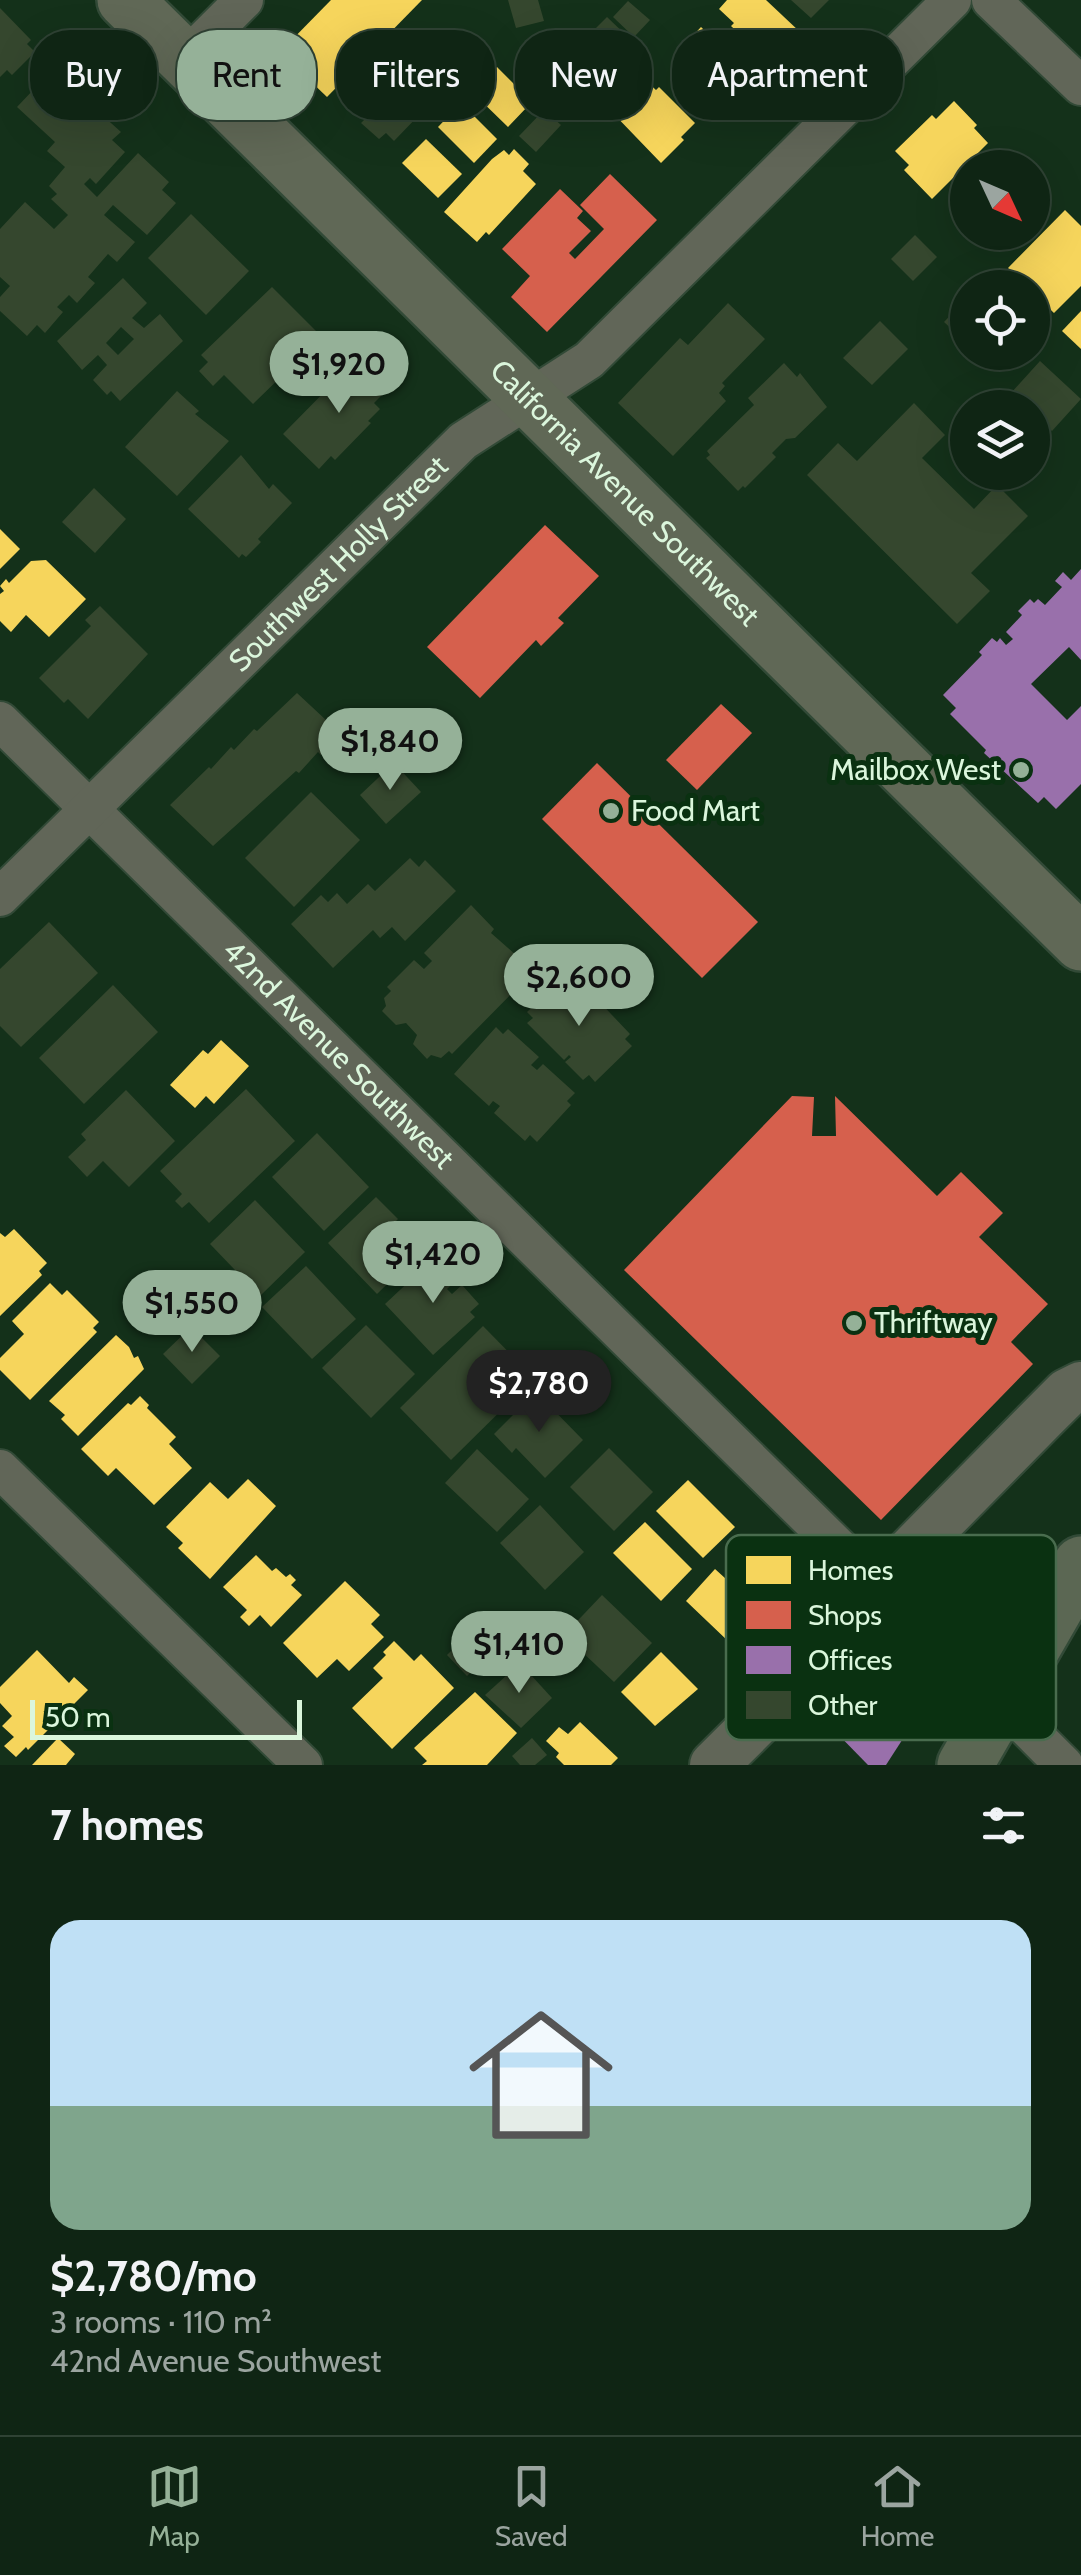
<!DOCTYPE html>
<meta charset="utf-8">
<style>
body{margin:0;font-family:Cabin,sans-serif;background:#182d1d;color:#f1f3f6;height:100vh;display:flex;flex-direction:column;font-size:38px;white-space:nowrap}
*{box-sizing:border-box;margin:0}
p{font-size:32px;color:#9ba5a0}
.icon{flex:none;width:55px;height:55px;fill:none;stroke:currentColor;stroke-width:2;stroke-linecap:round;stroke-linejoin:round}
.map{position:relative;height:1765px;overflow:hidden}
.panel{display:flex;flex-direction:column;background:#0f2514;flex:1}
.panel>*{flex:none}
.hud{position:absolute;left:30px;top:30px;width:1022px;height:90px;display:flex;gap:20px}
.needle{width:65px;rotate:134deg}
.fabs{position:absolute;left:950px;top:150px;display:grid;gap:20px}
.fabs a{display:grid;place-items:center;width:100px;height:100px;border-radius:50%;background:#0f2514;box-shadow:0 10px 40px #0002,0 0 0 2px #2f4234;font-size:50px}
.scale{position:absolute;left:30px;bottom:25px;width:272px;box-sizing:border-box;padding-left:10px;border:5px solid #dbf6dc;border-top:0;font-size:28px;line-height:35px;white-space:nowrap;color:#dbf6dc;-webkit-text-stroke:8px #0a3111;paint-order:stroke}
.price{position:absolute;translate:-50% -85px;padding:0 22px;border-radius:35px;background:#95b198;color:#111;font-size:32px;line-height:65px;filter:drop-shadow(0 2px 5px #0008)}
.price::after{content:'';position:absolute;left:50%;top:60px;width:30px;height:22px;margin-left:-15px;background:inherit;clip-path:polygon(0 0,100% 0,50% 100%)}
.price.on{background:#222;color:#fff}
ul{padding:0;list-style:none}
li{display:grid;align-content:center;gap:20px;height:530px;padding:0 50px}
li span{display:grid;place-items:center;height:310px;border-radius:30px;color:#555}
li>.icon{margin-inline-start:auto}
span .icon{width:180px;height:180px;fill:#fffc;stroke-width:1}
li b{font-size:42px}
h2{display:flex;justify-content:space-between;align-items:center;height:120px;padding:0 50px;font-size:42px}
.chip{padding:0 35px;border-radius:40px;background:#0f2514;box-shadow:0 10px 40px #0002,0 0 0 2px #2f4234;font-size:35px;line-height:90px}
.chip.on{background:#95b198;color:#111}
.dock{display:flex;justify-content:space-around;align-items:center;height:140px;border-top:2px solid #2f4234;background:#0f2514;font-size:28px;color:#9ba5a0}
.dock a{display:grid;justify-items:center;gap:5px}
.dock .on{color:#95b198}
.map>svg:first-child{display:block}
.homes{fill:#f6d55c}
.shops{fill:#d6604d}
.offices{fill:#9970ab}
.building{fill:#35472e;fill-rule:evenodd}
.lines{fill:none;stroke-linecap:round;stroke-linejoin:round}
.minor-casing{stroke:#324a37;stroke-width:42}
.tertiary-casing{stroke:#324a37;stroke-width:52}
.secondary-casing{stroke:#324a37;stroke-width:60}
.primary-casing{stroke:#324a37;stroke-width:60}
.minor{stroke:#616658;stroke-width:38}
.tertiary{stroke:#616658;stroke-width:48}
.secondary{stroke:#606856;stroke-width:55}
.primary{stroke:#5b6753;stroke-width:55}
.poi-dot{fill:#95b198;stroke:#0a3111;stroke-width:4}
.labels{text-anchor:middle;stroke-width:10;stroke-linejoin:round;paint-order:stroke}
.street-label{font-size:30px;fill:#dbf6dc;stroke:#0a3111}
.poi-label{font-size:30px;fill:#dbf6dc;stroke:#0a3111;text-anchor:start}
.key{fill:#0a3111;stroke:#496c4e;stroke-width:2.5}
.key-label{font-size:28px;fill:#dbf6dc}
</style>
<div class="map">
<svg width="1081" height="1765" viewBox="0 0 1081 1765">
<rect width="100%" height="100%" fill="#14311a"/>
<g class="homes">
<path d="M 331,0 L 422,0 L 327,97 L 280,52 Z"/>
<path d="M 727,0 L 766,0 L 800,32 L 781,52 L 779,50 L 771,58 L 767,55 L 765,58 L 731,26 L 734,23 L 719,9 Z"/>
<path d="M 701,27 L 755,80 L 736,99 L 730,92 L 718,103 L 680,65 L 692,52 L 684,45 Z"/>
<path d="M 497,67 L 520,90 L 516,94 L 528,106 L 508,127 L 472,92 Z"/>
<path d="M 643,78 L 656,90 L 659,87 L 695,123 L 681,137 L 684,140 L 661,163 L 609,109 Z"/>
<path d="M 954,101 L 977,125 L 974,128 L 988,143 L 932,199 L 904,170 L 909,165 L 895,151 L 932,115 L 936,119 Z"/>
<path d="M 461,103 L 497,139 L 474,163 L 438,127 Z"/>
<path d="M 426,139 L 462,174 L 438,198 L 402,163 Z"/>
<path d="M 514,149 L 529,164 L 523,171 L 536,184 L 489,235 L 486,232 L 477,242 L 444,212 L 492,159 L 504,150 L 509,155 Z"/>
<path d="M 1010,155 L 1024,168 L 999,168 Z"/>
<path d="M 1032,175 L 1049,191 L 1032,208 Z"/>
<path d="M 968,201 L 968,225 L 956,213 Z"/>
<path d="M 1065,210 L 1081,226 L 1081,286 L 1054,313 L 1032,292 L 1032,288 L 1028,288 L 1008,268 Z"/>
<path d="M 976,232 L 1009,232 L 994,249 Z"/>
<path d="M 1081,311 L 1081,349 L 1062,331 Z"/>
<path d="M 0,529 L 20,549 L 0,569 Z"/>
<path d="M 46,560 L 86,599 L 49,637 L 26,615 L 11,632 L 0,621 L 0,594 L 4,591 L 0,586 L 6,579 L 9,583 L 31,561 Z"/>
<path d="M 221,1040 L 249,1066 L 214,1104 L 206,1096 L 195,1108 L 170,1085 L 203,1050 L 208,1054 Z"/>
<path d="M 14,1229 L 47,1263 L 39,1271 L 42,1275 L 0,1316 L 0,1233 L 5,1237 Z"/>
<path d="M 50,1283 L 62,1295 L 67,1290 L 99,1322 L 93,1328 L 97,1332 L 30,1400 L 0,1370 L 0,1358 L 24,1334 L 12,1321 Z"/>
<path d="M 116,1335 L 129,1347 L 134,1358 L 138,1356 L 144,1369 L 78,1436 L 61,1419 L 65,1415 L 49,1401 Z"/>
<path d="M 140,1396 L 149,1405 L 147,1408 L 176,1437 L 169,1444 L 192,1468 L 154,1505 L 116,1468 L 108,1476 L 81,1449 L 128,1403 L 131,1405 Z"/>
<path d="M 248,1479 L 276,1506 L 210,1579 L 178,1548 L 183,1543 L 166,1527 L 210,1482 L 228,1499 Z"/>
<path d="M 688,1480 L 735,1527 L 703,1558 L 656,1511 Z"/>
<path d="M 645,1522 L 692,1569 L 661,1601 L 613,1553 Z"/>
<path d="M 256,1555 L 272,1571 L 276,1568 L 286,1577 L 290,1574 L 296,1580 L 291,1585 L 302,1595 L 271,1627 L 260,1615 L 249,1626 L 240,1617 L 247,1610 L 223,1587 Z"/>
<path d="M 715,1569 L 736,1588 L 734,1591 L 741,1598 L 739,1600 L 754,1615 L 729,1642 L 686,1601 Z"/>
<path d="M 345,1581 L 380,1615 L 371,1624 L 384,1637 L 349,1671 L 337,1659 L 317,1678 L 283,1643 Z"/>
<path d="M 394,1641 L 414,1661 L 421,1654 L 454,1688 L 392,1749 L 352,1708 L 383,1678 L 373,1668 L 386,1655 L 383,1652 Z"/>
<path d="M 37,1650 L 69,1683 L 74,1677 L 88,1690 L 28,1750 L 26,1747 L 16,1757 L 4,1746 L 14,1737 L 2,1726 L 12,1716 L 0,1703 L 0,1687 Z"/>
<path d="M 661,1652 L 698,1689 L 655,1726 L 621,1692 Z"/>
<path d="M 475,1692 L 517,1733 L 487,1765 L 422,1765 L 427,1761 L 414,1748 Z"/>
<path d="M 580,1722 L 618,1758 L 611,1765 L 564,1765 L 556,1757 L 559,1753 L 546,1741 L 559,1727 L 568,1734 Z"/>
<path d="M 58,1738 L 75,1754 L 66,1765 L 32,1765 Z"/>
</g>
<g class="shops">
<path d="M 610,174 L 657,220 L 547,332 L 511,297 L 530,276 L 502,249 L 560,189 L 583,211 L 577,218 L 591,231 L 569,253 L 575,259 L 604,229 L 580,205 Z"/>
<path d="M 545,525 L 599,576 L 558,618 L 564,623 L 541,646 L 536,640 L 480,698 L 427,647 Z"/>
<path d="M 721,704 L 752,733 L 697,790 L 666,760 Z"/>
<path d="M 597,763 L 758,922 L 702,978 L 542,819 Z"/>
<path d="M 792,1096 L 814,1097 L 812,1136 L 836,1136 L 835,1096 L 937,1196 L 961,1172 L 1003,1213 L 979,1237 L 1048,1304 L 1011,1342 L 1033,1364 L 881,1520 L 624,1270 Z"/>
</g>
<g class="offices">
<path d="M 1081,569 L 1081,660 L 1069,647 L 1031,684 L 1067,720 L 1081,706 L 1081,784 L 1056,809 L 1044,797 L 1038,803 L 984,753 L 986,750 L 950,714 L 956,708 L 943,695 L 982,655 L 979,652 L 992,638 L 997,642 L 1000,638 L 1006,645 L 1013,639 L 1006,632 L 1022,615 L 1018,611 L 1030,599 L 1034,603 L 1038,599 L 1045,605 L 1062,587 L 1055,581 L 1063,572 L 1071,580 Z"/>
<path d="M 880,1662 L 918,1698 L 915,1720 L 886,1765 L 868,1765 L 825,1721 Z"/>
</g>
<g class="building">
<path d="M 508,0 L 538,0 L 544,21 L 516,28 Z"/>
<path d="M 791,0 L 829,0 L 811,18 Z"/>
<path d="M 628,1 L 650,20 L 634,37 L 613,17 Z"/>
<path d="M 0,8 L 31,40 L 27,44 L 35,52 L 12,75 L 7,70 L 0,77 Z"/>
<path d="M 607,17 L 631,40 L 616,57 L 591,33 Z"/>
<path d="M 427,29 L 432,34 L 436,30 L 448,41 L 445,45 L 465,60 L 462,64 L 466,68 L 458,76 L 464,82 L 453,94 L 446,87 L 394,141 L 386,133 L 379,139 L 361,123 L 367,117 L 358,108 L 400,65 L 396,61 Z"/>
<path d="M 52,70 L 121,132 L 112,140 L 125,152 L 96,184 L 90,178 L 84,184 L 97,197 L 138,153 L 169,182 L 162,190 L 176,203 L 147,235 L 113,205 L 104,215 L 135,242 L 117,262 L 108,254 L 88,277 L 95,283 L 77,303 L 69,295 L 57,307 L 63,312 L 45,333 L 37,325 L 27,336 L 0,311 L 0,297 L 10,286 L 0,277 L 0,229 L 25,202 L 54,229 L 68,215 L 51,199 L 57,194 L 49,186 L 65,167 L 47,151 L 55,142 L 17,107 Z"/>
<path d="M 544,110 L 561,125 L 536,152 L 519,136 Z"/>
<path d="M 191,214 L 249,271 L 206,315 L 148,258 Z"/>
<path d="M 915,235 L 937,257 L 913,281 L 891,259 Z"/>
<path d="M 123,278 L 147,303 L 132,318 L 144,328 L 160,314 L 183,341 L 120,401 L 111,391 L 107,395 L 93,380 L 107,365 L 98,355 L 82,370 L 57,341 ZM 121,327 L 134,339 L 118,355 L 106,343 Z"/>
<path d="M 272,287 L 322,337 L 253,404 L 224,375 L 213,386 L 199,371 L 208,362 L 201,355 Z"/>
<path d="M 968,297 L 968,344 L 944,322 Z"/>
<path d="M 728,303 L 765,339 L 722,383 L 725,386 L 719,393 L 726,401 L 673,456 L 618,403 L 680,338 L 688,345 Z"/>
<path d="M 880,321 L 908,349 L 872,385 L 843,358 Z"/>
<path d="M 1040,361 L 1081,399 L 1052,431 L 1032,414 L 1032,408 L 1025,408 L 1010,394 Z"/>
<path d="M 378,362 L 397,380 L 374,403 L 380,409 L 368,421 L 371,423 L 335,460 L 331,456 L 319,469 L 283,434 L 344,372 L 357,384 Z"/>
<path d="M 784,363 L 797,377 L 800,373 L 827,407 L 795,438 L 786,439 L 772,453 L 776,457 L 745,488 L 743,486 L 738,491 L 706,458 L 710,455 L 707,451 L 754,405 L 748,398 Z"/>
<path d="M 177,391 L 199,411 L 195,414 L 229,441 L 177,496 L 125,447 Z"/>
<path d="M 914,403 L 945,435 L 922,458 L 974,509 L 997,485 L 1028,516 L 971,573 L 990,591 L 957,624 L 807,475 L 838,443 L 857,461 Z"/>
<path d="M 241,455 L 269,489 L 273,484 L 292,503 L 258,539 L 261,542 L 246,557 L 242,554 L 239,558 L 188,509 Z"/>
<path d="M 94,488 L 126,519 L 95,553 L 62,522 Z"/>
<path d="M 100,606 L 148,654 L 88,719 L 68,699 L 64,703 L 39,678 L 91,626 L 85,620 Z"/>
<path d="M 297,693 L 341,734 L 321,755 L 318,752 L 299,773 L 296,771 L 213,846 L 170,805 L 209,767 L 211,769 L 231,747 L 234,750 L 254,729 L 257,731 Z"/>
<path d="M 394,763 L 421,792 L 386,824 L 360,795 Z"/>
<path d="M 311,792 L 360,840 L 294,907 L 245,858 Z"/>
<path d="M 410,858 L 419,867 L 425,860 L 456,891 L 405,941 L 392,927 L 380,938 L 373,930 L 333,968 L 291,924 L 321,895 L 328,902 L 337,893 L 347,904 L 368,884 L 375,891 Z"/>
<path d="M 471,905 L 494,929 L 491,933 L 534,971 L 452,1054 L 449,1051 L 441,1058 L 431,1055 L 427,1059 L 413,1044 L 417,1035 L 406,1023 L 396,1025 L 382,1011 L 386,1006 L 384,998 L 391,991 L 387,987 L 414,960 L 424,969 L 432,961 L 424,953 Z"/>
<path d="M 49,922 L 98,973 L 21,1047 L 0,1026 L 0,969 Z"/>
<path d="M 564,977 L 570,984 L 576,977 L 630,1034 L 625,1039 L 632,1046 L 595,1082 L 589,1075 L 583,1080 L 565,1062 L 571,1057 L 569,1055 L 564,1060 L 527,1023 L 533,1018 L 527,1012 Z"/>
<path d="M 113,985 L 158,1032 L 84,1104 L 39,1058 Z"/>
<path d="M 496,1027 L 503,1034 L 508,1029 L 539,1057 L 531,1065 L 537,1070 L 543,1064 L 575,1093 L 567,1101 L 571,1105 L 537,1142 L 530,1135 L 525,1141 L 494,1113 L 500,1106 L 493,1101 L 489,1106 L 454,1074 Z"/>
<path d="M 246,1089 L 295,1141 L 209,1223 L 189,1202 L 182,1208 L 175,1201 L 182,1194 L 160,1171 Z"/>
<path d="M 126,1090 L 175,1141 L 129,1187 L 103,1161 L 87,1177 L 68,1157 L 86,1140 L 81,1134 Z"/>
<path d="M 317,1133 L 369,1187 L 324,1231 L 272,1177 Z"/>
<path d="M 376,1197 L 398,1219 L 387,1230 L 392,1234 L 402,1225 L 424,1248 L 377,1294 L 328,1243 Z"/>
<path d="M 255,1200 L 305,1252 L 260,1296 L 210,1244 Z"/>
<path d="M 439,1259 L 457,1279 L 447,1289 L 452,1294 L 462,1285 L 479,1304 L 470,1312 L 475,1317 L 433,1355 L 385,1304 L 431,1261 L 433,1264 Z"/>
<path d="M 306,1266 L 356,1319 L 312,1359 L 262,1307 Z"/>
<path d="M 366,1325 L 415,1374 L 371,1418 L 322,1368 Z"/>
<path d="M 483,1326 L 534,1378 L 451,1460 L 400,1408 Z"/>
<path d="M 191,1327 L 220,1356 L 192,1384 L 163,1354 Z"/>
<path d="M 536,1392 L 583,1440 L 545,1478 L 516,1448 L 512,1453 L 494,1434 Z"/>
<path d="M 609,1448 L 653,1492 L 614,1531 L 570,1487 Z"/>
<path d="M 477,1449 L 529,1499 L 497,1532 L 445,1483 Z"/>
<path d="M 540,1505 L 584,1552 L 545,1590 L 500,1543 Z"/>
<path d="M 602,1595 L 652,1643 L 614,1682 L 564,1635 Z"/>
<path d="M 482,1620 L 503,1640 L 467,1676 L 447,1655 Z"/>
<path d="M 520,1663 L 552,1698 L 521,1728 L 485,1695 Z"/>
<path d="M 532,1738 L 547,1755 L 535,1765 L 520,1765 L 512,1756 Z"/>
</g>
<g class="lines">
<defs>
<g id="minor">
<path d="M 991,0 L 1081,86"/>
<path d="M 185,59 L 244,0"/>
<path id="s1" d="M 0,721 L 886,1594"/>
<path id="s2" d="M 0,897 L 463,441 L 589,360 L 952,0"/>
<path d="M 0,1469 L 303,1765"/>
<path d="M 1001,1702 L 1064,1765"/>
</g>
<g id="tertiary">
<path d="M 886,1594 L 1001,1702"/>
<path d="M 714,1765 L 886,1594 L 909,1553 L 1044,1416 L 1067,1393 L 1081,1386"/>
</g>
<g id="secondary">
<path id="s3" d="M 125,0 L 1081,943"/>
</g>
<path id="primary" d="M 965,1765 L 1081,1564"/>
</defs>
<use href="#minor" class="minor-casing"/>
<use href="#tertiary" class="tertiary-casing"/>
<use href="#secondary" class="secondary-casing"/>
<use href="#primary" class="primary-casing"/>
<use href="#minor" class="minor"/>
<use href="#tertiary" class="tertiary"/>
<use href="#secondary" class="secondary"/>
<use href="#primary" class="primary"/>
</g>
<g class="poi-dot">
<circle cx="1021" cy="770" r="10"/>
<circle cx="611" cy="811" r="10"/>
<circle cx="854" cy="1323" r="10"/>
</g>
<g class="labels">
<g class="street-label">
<text dy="10" stroke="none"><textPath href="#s3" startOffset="702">California Avenue Southwest</textPath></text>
<text dy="10" stroke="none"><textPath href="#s2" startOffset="475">Southwest Holly Street</textPath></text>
<text dy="10" stroke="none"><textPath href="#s1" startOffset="475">42nd Avenue Southwest</textPath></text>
</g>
<g class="poi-label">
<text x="1001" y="780" text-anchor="end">Mailbox West</text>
<text x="631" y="821">Food Mart</text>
<text x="874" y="1333">Thriftway</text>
</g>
</g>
<rect x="726" y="1535" width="330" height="205" rx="15" class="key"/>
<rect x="746" y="1556" width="45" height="28" fill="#f6d55c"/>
<rect x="746" y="1601" width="45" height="28" fill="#d6604d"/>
<rect x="746" y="1646" width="45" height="28" fill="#9970ab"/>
<rect x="746" y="1691" width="45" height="28" fill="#35472e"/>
<g class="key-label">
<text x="808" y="1580">Homes</text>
<text x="808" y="1625">Shops</text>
<text x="808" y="1670">Offices</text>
<text x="808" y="1715">Other</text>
</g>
</svg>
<div class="fabs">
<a><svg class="needle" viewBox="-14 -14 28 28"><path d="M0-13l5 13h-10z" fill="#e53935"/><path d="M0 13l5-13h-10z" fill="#9ba5a0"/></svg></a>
<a><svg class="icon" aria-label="locate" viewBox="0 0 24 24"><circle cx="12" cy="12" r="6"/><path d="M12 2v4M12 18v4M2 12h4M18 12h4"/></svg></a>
<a><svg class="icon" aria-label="layers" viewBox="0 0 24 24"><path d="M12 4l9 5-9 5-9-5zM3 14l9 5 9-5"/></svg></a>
</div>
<div class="scale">50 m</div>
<b class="price" style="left:339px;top:416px">$1,920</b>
<b class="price" style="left:390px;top:793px">$1,840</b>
<b class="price" style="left:579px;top:1029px">$2,600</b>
<b class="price" style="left:433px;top:1306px">$1,420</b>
<b class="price" style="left:192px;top:1355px">$1,550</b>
<b class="price on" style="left:539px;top:1435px">$2,780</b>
<b class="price" style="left:519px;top:1696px">$1,410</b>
<div class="hud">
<a class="chip">Buy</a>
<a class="chip on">Rent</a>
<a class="chip">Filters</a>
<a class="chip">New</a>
<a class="chip">Apartment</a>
</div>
</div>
<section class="panel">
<h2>7 homes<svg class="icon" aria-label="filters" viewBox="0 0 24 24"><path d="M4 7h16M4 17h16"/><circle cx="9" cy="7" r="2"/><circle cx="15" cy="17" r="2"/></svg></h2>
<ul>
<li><span style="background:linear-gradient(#bfe0f5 60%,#7fa58c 0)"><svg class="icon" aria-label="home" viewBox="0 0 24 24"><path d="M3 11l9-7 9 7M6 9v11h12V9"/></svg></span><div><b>$2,780/mo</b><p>3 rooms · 110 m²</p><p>42nd Avenue Southwest</p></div></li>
</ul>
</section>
<nav class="dock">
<a class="on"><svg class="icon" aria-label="map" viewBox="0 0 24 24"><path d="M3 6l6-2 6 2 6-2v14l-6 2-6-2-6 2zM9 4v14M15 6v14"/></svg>Map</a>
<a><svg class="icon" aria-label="saved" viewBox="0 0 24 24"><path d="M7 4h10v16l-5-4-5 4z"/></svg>Saved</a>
<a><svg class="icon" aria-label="home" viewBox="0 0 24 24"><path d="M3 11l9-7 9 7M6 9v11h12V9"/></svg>Home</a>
</nav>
